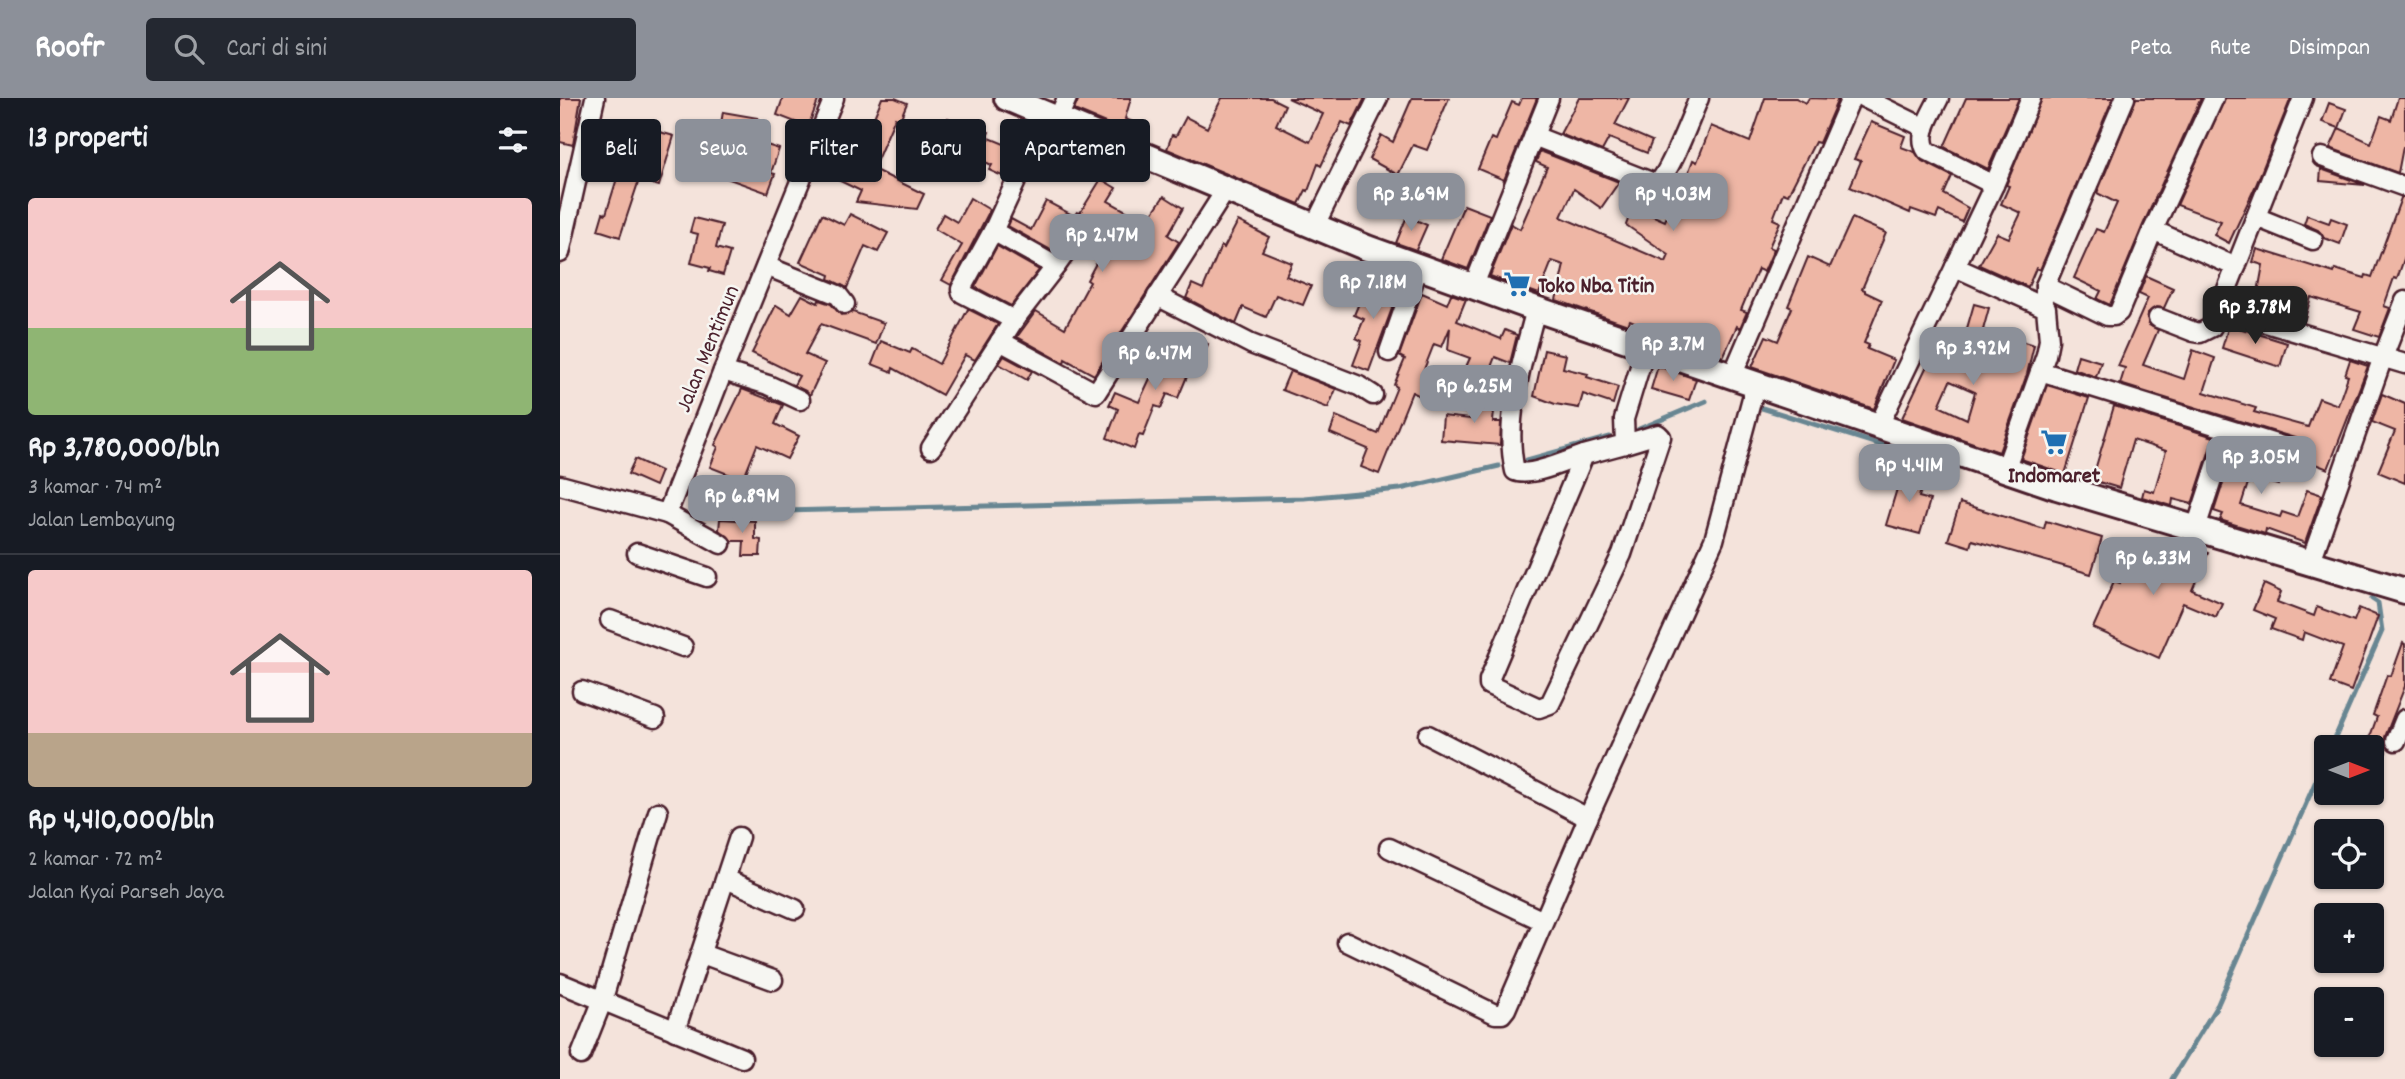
<!DOCTYPE html>
<html lang="id">
<meta charset="utf-8">
<style>
body{margin:0;font-family:Dekko,sans-serif;background:#242831;color:#f1f3f6;height:100vh;display:flex;flex-direction:column;font-size:26px;white-space:nowrap}
*{box-sizing:border-box;margin:0}
p{font-size:23px;color:#9ea1a6}
.icon{flex:none;width:38px;height:38px;fill:none;stroke:currentColor;stroke-width:2;stroke-linecap:round;stroke-linejoin:round}
.map{position:relative;flex:1;overflow:hidden}
.panel{display:flex;flex-direction:column;background:#171b24;width:560px}
.panel>*{flex:none}
.top-card{position:absolute;left:21px;top:21px;width:665px;height:63px;display:flex;gap:14px}
.needle{width:46px;rotate:90deg}
.buttons{position:absolute;left:1754px;top:637px;display:grid;gap:14px}
.buttons a{display:grid;place-items:center;width:70px;height:70px;border-radius:7px;background:#171b24;box-shadow:0 2px 5px #0004;font-size:35px}
.price{position:absolute;translate:-50% -60px;padding:0 16px;border-radius:14px;background:#8c9099;color:#fff;font-size:23px;line-height:46px;filter:drop-shadow(0 2px 4px #0008)}
.price::after{content:'';position:absolute;left:50%;top:42px;width:21px;height:16px;margin-left:-10px;background:inherit;clip-path:polygon(0 0,100% 0,50% 100%)}
.price.selected{background:#222;color:#fff}
ul{padding:0;list-style:none}
li{display:grid;align-content:center;gap:14px;height:371px;padding:0 28px}
li+li{border-top:2px solid #363941}
li span{display:grid;place-items:center;height:217px;border-radius:7px;color:#555}
li>.icon{margin-inline-start:auto}
span .icon{width:126px;height:126px;fill:#fffc;stroke-width:1}
li b{font-size:30px}
h2{display:flex;justify-content:space-between;align-items:center;height:84px;padding:0 28px;font-size:30px}
.pill{padding:0 24px;border-radius:7px;background:#171b24;box-shadow:0 2px 5px #0004;font-size:24px;line-height:63px}
.pill.selected{background:#8c9099;color:#fff}
header{display:flex;align-items:center;gap:42px;box-sizing:border-box;height:98px;padding:0 35px;background:#8c9099;color:#fff}
header strong{font-size:33px}
nav{display:flex;gap:38px;margin-inline-start:auto;font-size:24px}
.search{width:490px;height:63px;background:#242831;display:flex;align-items:center;gap:18px;box-sizing:border-box;padding:0 24px;border-radius:7px;color:#9ea1a6;font-size:26px}
main{display:flex;flex:1;min-height:0}
.map>svg:first-child{display:block}
.lines{fill:none;stroke-linecap:round;stroke-linejoin:round}
.stream{stroke:#678692;stroke-width:5}
.building{fill:#eeb6a5;stroke:#4a1f2b;stroke-width:2;fill-rule:evenodd}
.minor-casing{stroke:#4a1f2b;stroke-width:23}
.secondary-casing{stroke:#4a1f2b;stroke-width:30}
.minor{stroke:#f6f6f2;stroke-width:18}
.secondary{stroke:#f6f6f2;stroke-width:24}
.labels{text-anchor:middle;stroke-width:5;stroke-linejoin:round;paint-order:stroke}
.poi-label{font-size:23px;font-weight:bold;fill:#4a1f2b;stroke:#f6f6f2;text-anchor:start}
.street-label{font-size:23px;fill:#4a1f2b;stroke:#f6f6f2}
</style>
<header>
<strong>Roofr</strong>
<div class="search"><svg class="icon" aria-label="search" viewBox="0 0 24 24"><circle cx="10" cy="10" r="6"/><path d="M15 15l6 6"/></svg>Cari di sini</div>
<nav><a>Peta</a><a>Rute</a><a>Disimpan</a></nav>
</header>
<main>
<section class="panel">
<h2>13 properti<svg class="icon" aria-label="filters" viewBox="0 0 24 24"><path d="M4 7h16M4 17h16"/><circle cx="9" cy="7" r="2"/><circle cx="15" cy="17" r="2"/></svg></h2>
<ul>
<li><span style="background:linear-gradient(#f6c9c9 60%,#8fb573 0)"><svg class="icon" aria-label="home" viewBox="0 0 24 24"><path d="M3 11l9-7 9 7M6 9v11h12V9"/></svg></span><div><b>Rp 3,780,000/bln</b><p>3 kamar · 74 m²</p><p>Jalan Lembayung</p></div></li>
<li><span style="background:linear-gradient(#f6c9c9 75%,#b9a48a 0)"><svg class="icon" aria-label="home" viewBox="0 0 24 24"><path d="M3 11l9-7 9 7M6 9v11h12V9"/></svg></span><div><b>Rp 4,410,000/bln</b><p>2 kamar · 72 m²</p><p>Jalan Kyai Parseh Jaya</p></div></li>
</ul>
</section>
<div class="map">
<svg width="1845" height="981" viewBox="0 0 1845 981">
<rect width="100%" height="100%" fill="#f4e3db"/>
<filter id="ink" filterUnits="userSpaceOnUse"><feTurbulence type="fractalNoise" baseFrequency=".0143" numOctaves="2"/><feDisplacementMap in="SourceGraphic" scale="14" xChannelSelector="R" yChannelSelector="G"/><feConvolveMatrix kernelMatrix="1 2 1 2 8 2 1 2 1" color-interpolation-filters="sRGB"/></filter>
<g filter="url(#ink)">
<g class="lines">
<g class="stream">
<path d="M 1202,310 L 1337,352"/>
<path d="M 1079,331 L 1146,303"/>
<path d="M 967,362 L 1050,339"/>
<path d="M 148,415 L 744,400 L 840,391 L 939,368"/>
<path d="M 1771,649 L 1822,533 L 1818,505 L 1812,501"/>
<path d="M 1612,981 L 1658,906 L 1766,660"/>
</g>
</g>
<g class="building">
<path d="M 0,0 L 21,0 L 13,47 L 0,44 Z"/>
<path d="M 223,0 L 259,0 L 248,29 L 217,17 Z"/>
<path d="M 322,0 L 335,0 L 347,5 L 340,22 L 335,20 L 313,71 L 364,96 L 357,111 L 296,104 L 301,93 L 278,82 L 295,47 L 289,44 L 298,24 L 310,29 Z"/>
<path d="M 519,0 L 571,0 L 565,21 L 571,23 L 567,34 L 514,12 Z"/>
<path d="M 662,0 L 711,0 L 725,7 L 716,27 L 750,44 L 763,16 L 728,0 L 805,0 L 791,28 L 782,24 L 761,68 L 758,66 L 748,93 L 746,92 L 739,106 L 607,51 L 612,37 L 616,38 L 626,19 L 647,30 Z"/>
<path d="M 852,0 L 889,0 L 867,52 L 853,47 L 838,77 L 809,61 L 821,37 L 833,44 Z"/>
<path d="M 962,0 L 977,0 L 944,82 L 918,71 L 931,40 L 936,42 L 952,4 L 959,7 Z"/>
<path d="M 1019,0 L 1069,0 L 1055,27 L 1092,43 L 1087,55 L 1049,40 L 1042,53 L 1000,36 Z"/>
<path d="M 1205,0 L 1236,0 L 1246,5 L 1249,0 L 1278,1 L 1259,45 L 1255,44 L 1228,97 L 1223,95 L 1213,121 L 1220,124 L 1209,149 L 1214,151 L 1204,174 L 1198,171 L 1181,212 L 1187,214 L 1180,230 L 1177,228 L 1163,259 L 1097,237 L 1098,234 L 1070,222 L 1068,227 L 996,202 L 1004,167 L 992,163 L 979,196 L 930,178 L 951,126 L 960,131 L 987,69 L 976,64 L 980,53 L 1059,84 L 1041,110 L 1014,91 L 1001,119 L 1106,164 L 1109,157 L 1066,127 L 1073,109 L 1105,123 L 1123,80 L 1126,81 L 1133,62 L 1137,64 L 1151,28 L 1190,44 Z"/>
<path d="M 1406,0 L 1459,0 L 1428,71 L 1384,49 Z"/>
<path d="M 1482,0 L 1553,0 L 1480,172 L 1476,170 L 1468,189 L 1419,167 L 1437,135 L 1449,140 L 1461,115 L 1441,106 L 1449,88 L 1446,87 Z"/>
<path d="M 1576,0 L 1641,0 L 1583,127 L 1550,207 L 1537,201 L 1541,193 L 1514,180 L 1536,131 L 1544,134 L 1557,105 L 1537,95 Z"/>
<path d="M 1665,0 L 1731,0 L 1696,87 L 1669,145 L 1654,137 L 1661,123 L 1617,107 Z"/>
<path d="M 1838,0 L 1845,0 L 1845,49 L 1843,49 L 1838,75 L 1770,50 L 1779,30 L 1811,45 L 1821,18 L 1831,22 Z"/>
<path d="M 1769,5 L 1786,11 L 1779,30 L 1762,24 Z"/>
<path d="M 163,14 L 198,20 L 194,43 L 219,51 L 211,75 L 215,76 L 208,95 L 155,76 L 169,32 L 160,31 Z"/>
<path d="M 388,20 L 410,30 L 412,27 L 429,34 L 427,39 L 454,50 L 442,78 L 429,72 L 432,67 L 378,44 Z"/>
<path d="M 1311,24 L 1345,38 L 1341,49 L 1355,54 L 1362,63 L 1392,78 L 1384,96 L 1408,110 L 1402,124 L 1379,113 L 1376,120 L 1351,111 L 1350,115 L 1290,89 L 1301,63 L 1294,61 Z"/>
<path d="M 89,31 L 114,38 L 99,88 L 79,82 L 60,139 L 38,132 L 43,115 L 46,116 L 58,77 L 53,76 L 60,46 L 83,52 Z"/>
<path d="M 1761,71 L 1805,87 L 1760,83 Z"/>
<path d="M 826,80 L 848,90 L 837,115 L 815,106 Z"/>
<path d="M 541,81 L 556,90 L 548,103 L 586,124 L 604,98 L 623,110 L 608,137 L 619,144 L 534,277 L 505,261 L 504,265 L 457,239 L 476,213 L 505,230 L 530,184 L 527,182 L 542,154 L 503,131 L 491,152 L 448,128 L 451,121 L 471,132 L 486,103 L 514,118 L 517,114 L 520,115 Z"/>
<path d="M 410,100 L 430,112 L 391,187 L 382,182 L 402,147 L 375,131 L 383,116 L 397,124 Z"/>
<path d="M 1841,100 L 1845,100 L 1845,158 L 1837,181 L 1834,180 L 1824,208 L 1830,210 L 1819,239 L 1794,231 L 1801,214 L 1751,199 L 1744,224 L 1729,220 L 1733,204 L 1698,194 L 1703,167 L 1693,164 L 1697,151 L 1774,175 L 1775,171 L 1805,180 L 1806,177 L 1812,179 Z"/>
<path d="M 904,107 L 930,117 L 908,171 L 881,161 Z"/>
<path d="M 262,116 L 284,127 L 290,116 L 328,135 L 318,154 L 305,148 L 287,190 L 269,181 L 270,177 L 240,164 Z"/>
<path d="M 1747,117 L 1769,125 L 1771,120 L 1787,126 L 1780,146 L 1764,140 L 1758,132 L 1744,126 Z"/>
<path d="M 847,118 L 867,127 L 856,152 L 836,145 Z"/>
<path d="M 134,120 L 162,127 L 156,150 L 170,154 L 163,177 L 149,173 L 150,170 L 131,165 L 138,136 L 130,134 Z"/>
<path d="M 1292,120 L 1326,135 L 1302,191 L 1305,192 L 1305,194 L 1322,202 L 1304,245 L 1309,247 L 1307,251 L 1334,262 L 1314,311 L 1192,269 L 1206,238 L 1218,243 L 1232,210 L 1228,208 L 1248,159 L 1270,169 Z"/>
<path d="M 678,123 L 709,139 L 702,153 L 732,165 L 726,178 L 751,188 L 743,207 L 716,197 L 706,219 L 683,209 L 676,226 L 626,200 L 632,186 L 643,191 L 661,148 L 664,150 Z"/>
<path d="M 437,148 L 479,172 L 451,208 L 415,189 Z"/>
<path d="M 1586,178 L 1613,190 L 1604,210 L 1596,209 L 1588,215 L 1589,227 L 1598,232 L 1583,267 L 1624,281 L 1633,252 L 1655,260 L 1644,294 L 1696,310 L 1694,314 L 1748,329 L 1759,300 L 1778,307 L 1788,278 L 1785,277 L 1790,262 L 1808,268 L 1768,371 L 1739,360 L 1743,349 L 1735,340 L 1560,286 L 1565,270 L 1558,268 L 1588,200 L 1579,196 Z"/>
<path d="M 833,183 L 841,186 L 809,273 L 793,267 L 802,243 L 796,240 L 804,221 L 794,217 L 807,186 L 829,195 Z"/>
<path d="M 862,195 L 887,206 L 891,196 L 906,201 L 897,223 L 941,241 L 945,232 L 957,237 L 950,265 L 935,259 L 927,279 L 905,271 L 910,260 L 888,252 L 890,230 L 882,249 L 874,246 L 863,274 L 871,277 L 862,299 L 852,294 L 819,376 L 801,369 L 808,351 L 770,335 L 776,318 L 818,336 L 837,289 L 834,287 L 845,261 L 839,258 Z"/>
<path d="M 242,197 L 258,205 L 259,202 L 271,206 L 281,217 L 293,214 L 324,225 L 316,246 L 261,226 L 245,256 L 265,265 L 250,297 L 234,287 L 239,278 L 192,255 L 216,207 L 231,216 Z"/>
<path d="M 1414,206 L 1429,210 L 1423,232 L 1474,247 L 1467,276 L 1439,354 L 1342,320 L 1373,255 L 1397,265 ZM 1390,283 L 1415,294 L 1407,321 L 1379,308 Z"/>
<path d="M 408,211 L 438,226 L 415,262 L 405,257 L 382,297 L 333,270 L 332,274 L 312,266 L 321,243 L 350,255 L 352,251 L 379,266 Z"/>
<path d="M 1669,227 L 1727,245 L 1720,269 L 1662,250 Z"/>
<path d="M 621,235 L 648,246 L 640,266 L 633,264 L 618,300 L 607,296 L 601,310 L 595,308 L 583,338 L 579,337 L 574,351 L 547,340 L 558,311 L 549,307 L 555,294 L 579,304 L 593,274 L 597,275 L 604,257 L 611,259 Z"/>
<path d="M 984,252 L 1006,257 L 1003,270 L 1028,276 L 1027,279 L 1058,289 L 1053,306 L 1023,296 L 1019,310 L 995,306 L 974,298 Z"/>
<path d="M 1518,257 L 1541,264 L 1536,279 L 1514,271 Z"/>
<path d="M 444,258 L 472,273 L 467,282 L 439,266 Z"/>
<path d="M 1098,268 L 1136,281 L 1129,302 L 1091,291 Z"/>
<path d="M 730,273 L 776,291 L 768,310 L 722,292 Z"/>
<path d="M 1487,287 L 1529,300 L 1505,376 L 1461,361 Z"/>
<path d="M 182,291 L 223,307 L 215,326 L 239,338 L 227,361 L 197,347 L 183,382 L 150,369 L 158,349 L 155,347 Z"/>
<path d="M 1822,296 L 1845,306 L 1845,385 L 1818,374 L 1835,333 L 1812,324 Z"/>
<path d="M 913,300 L 935,302 L 933,324 L 941,324 L 940,347 L 881,342 L 883,318 L 910,321 Z"/>
<path d="M 1554,308 L 1654,339 L 1632,406 L 1613,401 L 1612,408 L 1582,399 L 1584,391 L 1594,394 L 1606,353 L 1573,342 L 1559,390 L 1532,382 Z"/>
<path d="M 1676,345 L 1726,361 L 1718,387 L 1690,379 L 1681,407 L 1720,419 L 1722,414 L 1737,419 L 1747,392 L 1762,397 L 1745,445 L 1706,431 L 1705,436 L 1660,422 L 1663,416 L 1654,413 Z"/>
<path d="M 75,361 L 101,373 L 95,388 L 68,376 Z"/>
<path d="M 1343,371 L 1365,378 L 1359,399 L 1370,402 L 1360,436 L 1326,427 Z"/>
<path d="M 1400,405 L 1484,431 L 1486,423 L 1542,440 L 1531,476 L 1412,442 L 1410,449 L 1388,442 Z"/>
<path d="M 160,421 L 195,423 L 195,441 L 201,442 L 200,458 L 183,458 L 184,443 L 172,443 L 159,432 Z"/>
<path d="M 1572,443 L 1613,454 L 1630,461 L 1635,450 L 1648,455 L 1632,492 L 1662,505 L 1656,519 L 1623,505 L 1599,560 L 1533,530 L 1554,483 L 1560,485 Z"/>
<path d="M 1704,486 L 1721,494 L 1717,504 L 1754,518 L 1757,509 L 1794,523 L 1799,510 L 1818,518 L 1791,593 L 1770,585 L 1783,549 L 1744,534 L 1742,542 L 1711,531 L 1715,521 L 1693,512 Z"/>
<path d="M 1843,545 L 1845,546 L 1845,588 L 1825,639 L 1826,654 L 1807,647 L 1817,619 L 1813,617 L 1827,577 L 1831,578 Z"/>
</g>
<g class="lines">
<defs>
<g id="minor">
<path d="M 1304,0 L 1365,30"/>
<path d="M 1379,0 C 1372,15 1356,37 1367,53 L 1434,87"/>
<path d="M 498,21 L 507,0"/>
<path d="M 974,38 L 1096,86 C 1109,78 1131,18 1139,0"/>
<path d="M 1762,59 L 1845,89"/>
<path d="M 1696,119 L 1753,142"/>
<path d="M 755,127 L 818,0"/>
<path d="M 1593,132 L 1676,169"/>
<path d="M 0,155 L 35,0"/>
<path d="M 206,168 L 278,197 L 285,206"/>
<path d="M 496,168 L 509,150"/>
<path d="M 914,187 L 989,0"/>
<path d="M 1485,188 L 1547,218 L 1554,218 L 1559,214 L 1593,132 L 1654,0"/>
<path d="M 1485,197 L 1485,188 L 1565,0"/>
<path d="M 597,198 L 691,246 L 799,288 L 813,297"/>
<path d="M 976,211 C 963,261 943,321 955,373 C 970,380 1008,362 1024,357"/>
<path d="M 1659,211 L 1845,266"/>
<path d="M 1598,220 L 1634,234 L 1640,235 L 1652,229 L 1743,0"/>
<path d="M 454,222 L 402,195 L 401,191 L 434,131 L 487,16"/>
<path d="M 440,243 L 536,295 L 667,90"/>
<path d="M 829,254 L 859,168"/>
<path d="M 163,273 L 208,287 L 240,302"/>
<path d="M 1480,273 L 1732,351"/>
<path d="M 1173,276 L 1291,0"/>
<path d="M 1319,327 L 1395,169"/>
<path d="M 1065,346 L 1024,357 L 929,582 L 929,587 L 979,610 L 990,606 L 1062,456 L 1101,339 L 1098,336 L 1065,346 L 1064,321 L 1086,249"/>
<path d="M 371,350 L 454,222 L 496,168 L 433,133"/>
<path d="M 1445,372 L 1486,257 L 1489,242 L 1486,210 L 1395,169 L 1434,87 L 1471,0"/>
<path d="M 0,387 L 107,416 L 163,273 L 274,0"/>
<path d="M 107,416 L 161,446"/>
<path d="M 1636,430 L 1668,332"/>
<path d="M 77,455 L 147,479"/>
<path d="M 1750,466 L 1823,259 L 1845,203"/>
<path d="M 50,522 L 123,549"/>
<path d="M 22,593 L 95,620"/>
<path d="M 868,637 L 1028,720"/>
<path d="M 1836,643 L 1845,621"/>
<path d="M 829,750 L 983,823"/>
<path d="M 166,781 L 235,811"/>
<path d="M 787,844 L 935,916 L 942,916 L 946,911 L 1028,720 L 1154,442 L 1196,285"/>
<path d="M 142,856 L 213,882"/>
<path d="M 0,885 L 182,960"/>
<path d="M 115,933 L 179,739"/>
<path d="M 21,957 L 42,904 L 98,714"/>
</g>
<path id="secondary" d="M 447,0 L 807,150 L 976,211 L 1497,389 L 1845,493"/>
</defs>
<use href="#minor" class="minor-casing"/>
<use href="#secondary" class="secondary-casing"/>
<use href="#minor" class="minor"/>
<use href="#secondary" class="secondary"/>
</g>
</g>
<defs>
<symbol id="supermarket-bare" viewBox="-9 -9 18 18"><path d="M-6-5.5h2.5l.6 2H6L4.5 2H-2.5L-4.4-4H-6ZM-1.5 3.2a1.3 1.3 0 1 0 .1 0ZM3 3.2a1.3 1.3 0 1 0 .1 0Z" fill="#1f6fb2" stroke="#f6f6f2" stroke-width="2.5" paint-order="stroke"/></symbol>
</defs>
<g fill-rule="evenodd">
<use href="#supermarket-bare" x="938" y="167" width="38" height="38"/>
<use href="#supermarket-bare" x="1475" y="325" width="38" height="38"/>
</g>
<g class="labels">
<g class="poi-label">
<text x="978" y="194">Toko Nba Titin</text>
<text x="1494" y="384" text-anchor="middle">Indomaret</text>
</g>
<g class="street-label">
<text transform="translate(146 250) rotate(-68)" y="8">Jalan Mentimun</text>
</g>
</g>
</svg>
<div class="buttons">
<a><svg class="needle" viewBox="-14 -14 28 28"><path d="M0-13l5 13h-10z" fill="#e53935"/><path d="M0 13l5-13h-10z" fill="#9ea1a6"/></svg></a>
<a><svg class="icon" aria-label="locate" viewBox="0 0 24 24"><circle cx="12" cy="12" r="6"/><path d="M12 2v4M12 18v4M2 12h4M18 12h4"/></svg></a>
<a>+</a>
<a>−</a>
</div>
<b class="price" style="left:851px;top:135px">Rp 3.69M</b>
<b class="price" style="left:1113px;top:135px">Rp 4.03M</b>
<b class="price" style="left:542px;top:176px">Rp 2.47M</b>
<b class="price" style="left:813px;top:223px">Rp 7.18M</b>
<b class="price selected" style="left:1695px;top:248px">Rp 3.78M</b>
<b class="price" style="left:1113px;top:285px">Rp 3.7M</b>
<b class="price" style="left:1413px;top:289px">Rp 3.92M</b>
<b class="price" style="left:595px;top:294px">Rp 6.47M</b>
<b class="price" style="left:914px;top:327px">Rp 6.25M</b>
<b class="price" style="left:1701px;top:398px">Rp 3.05M</b>
<b class="price" style="left:1349px;top:406px">Rp 4.41M</b>
<b class="price" style="left:182px;top:437px">Rp 6.89M</b>
<b class="price" style="left:1593px;top:499px">Rp 6.33M</b>
<div class="top-card">
<a class="pill">Beli</a>
<a class="pill selected">Sewa</a>
<a class="pill">Filter</a>
<a class="pill">Baru</a>
<a class="pill">Apartemen</a>
</div>
</div>
</main>
